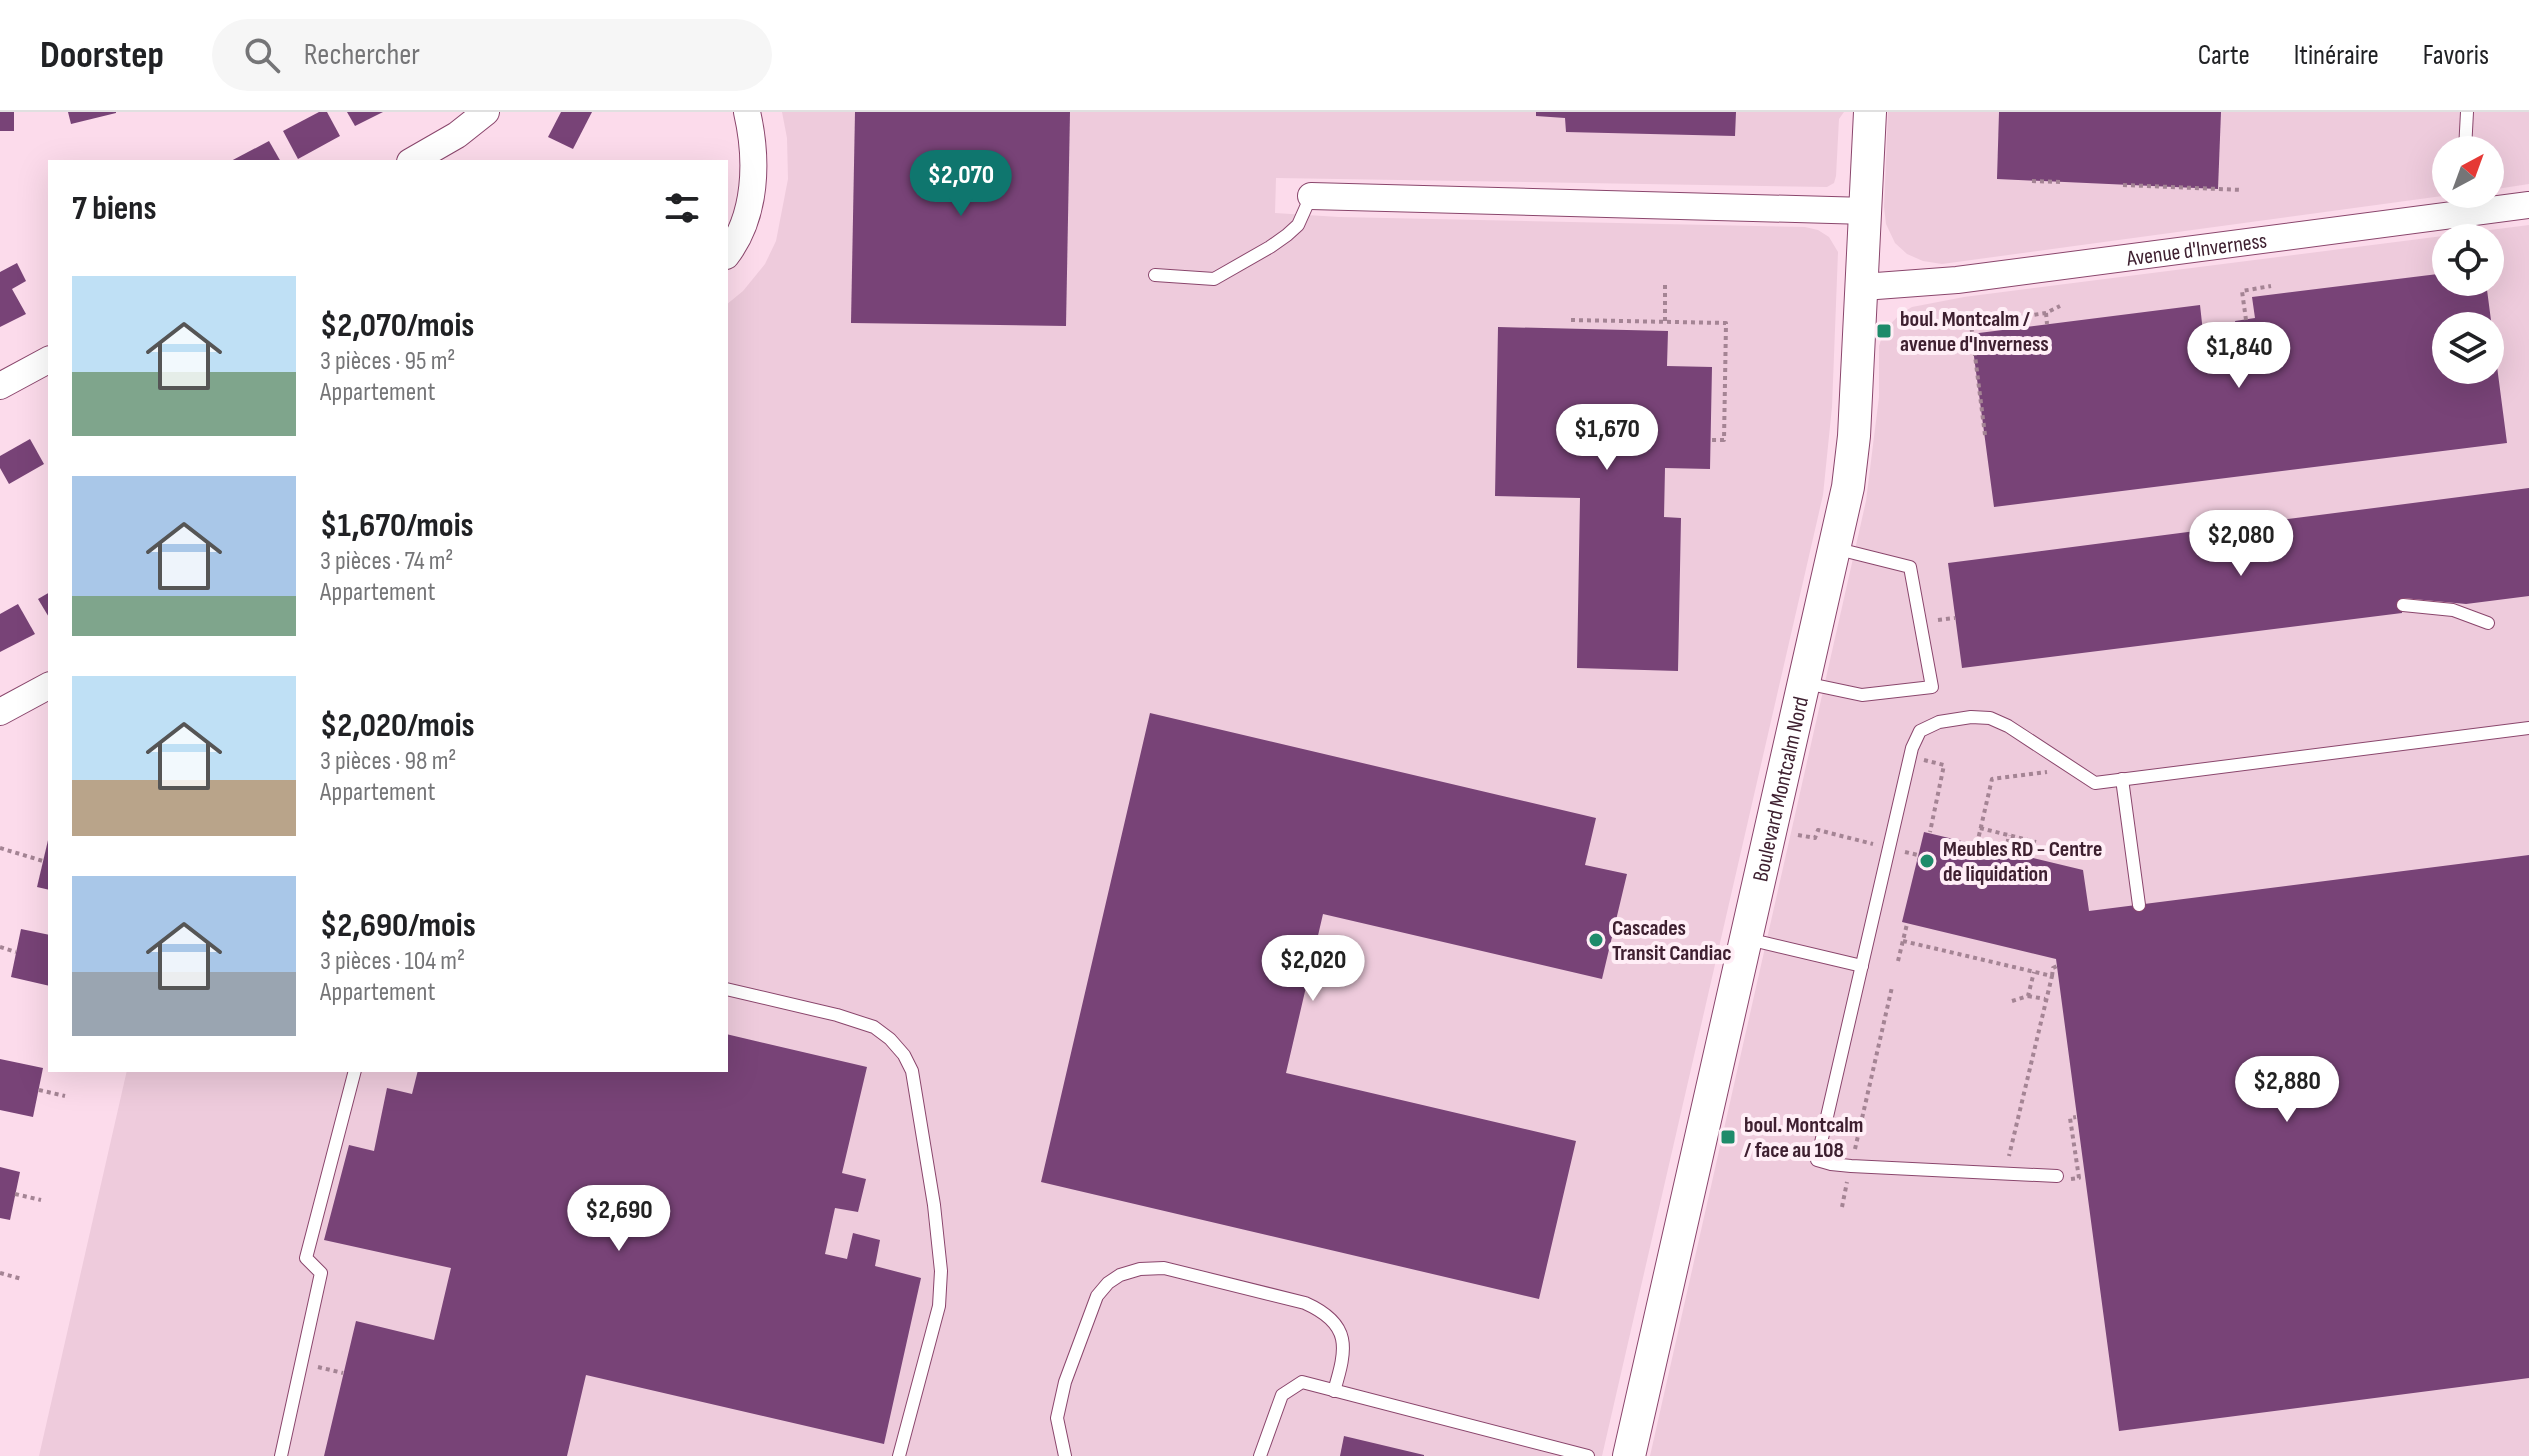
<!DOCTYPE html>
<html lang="fr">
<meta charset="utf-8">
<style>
body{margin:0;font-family:"Sofia Sans Condensed",sans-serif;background:#f6f6f6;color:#202124;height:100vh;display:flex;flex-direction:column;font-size:30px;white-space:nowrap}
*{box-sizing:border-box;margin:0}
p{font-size:26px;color:#757577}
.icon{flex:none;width:44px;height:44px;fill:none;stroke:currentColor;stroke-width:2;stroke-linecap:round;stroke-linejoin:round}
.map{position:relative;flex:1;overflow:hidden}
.drawer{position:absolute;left:48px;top:48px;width:680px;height:912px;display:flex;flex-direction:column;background:#fff;border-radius:0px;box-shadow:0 8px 32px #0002}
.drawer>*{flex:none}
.needle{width:52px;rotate:41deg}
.buttons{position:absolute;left:2432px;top:24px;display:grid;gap:16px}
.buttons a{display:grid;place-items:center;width:72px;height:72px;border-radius:50%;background:#fff;box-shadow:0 8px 32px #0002;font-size:40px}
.price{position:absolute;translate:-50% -68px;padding:0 18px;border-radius:28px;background:#fff;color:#222;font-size:26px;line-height:52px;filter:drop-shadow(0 2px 4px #0008)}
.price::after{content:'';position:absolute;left:50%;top:48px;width:24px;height:18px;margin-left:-12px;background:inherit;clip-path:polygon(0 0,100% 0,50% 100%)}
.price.active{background:#0f766e;color:#fff}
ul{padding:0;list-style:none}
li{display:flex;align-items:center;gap:24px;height:200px;padding:0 24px}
li span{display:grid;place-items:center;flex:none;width:224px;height:160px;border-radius:0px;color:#555}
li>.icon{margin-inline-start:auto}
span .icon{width:96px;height:96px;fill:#fffc;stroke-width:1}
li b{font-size:34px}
h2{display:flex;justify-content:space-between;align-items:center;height:96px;padding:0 24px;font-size:34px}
header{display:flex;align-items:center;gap:48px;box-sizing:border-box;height:112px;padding:0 40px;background:#fff;border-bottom:2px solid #e0e0e0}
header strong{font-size:38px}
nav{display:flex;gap:44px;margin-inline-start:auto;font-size:28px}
.search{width:560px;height:72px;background:#f6f6f6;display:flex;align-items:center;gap:20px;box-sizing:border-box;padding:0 28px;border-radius:44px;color:#757577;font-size:30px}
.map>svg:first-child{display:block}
.built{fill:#eecbdc;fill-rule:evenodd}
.building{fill:#784377;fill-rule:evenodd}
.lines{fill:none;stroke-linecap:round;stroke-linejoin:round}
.service-casing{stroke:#8a466c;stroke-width:14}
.minor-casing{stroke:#8a466c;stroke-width:28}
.tertiary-casing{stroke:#8a466c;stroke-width:34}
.path{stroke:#a48494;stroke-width:4;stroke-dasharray:4 4;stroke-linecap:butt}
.service{stroke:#fff;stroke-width:12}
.minor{stroke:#fff;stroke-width:26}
.tertiary{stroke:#fff;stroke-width:32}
.poi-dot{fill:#1e8b6a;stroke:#ffeef6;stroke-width:3}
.labels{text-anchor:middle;stroke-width:8;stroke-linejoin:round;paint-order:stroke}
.street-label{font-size:22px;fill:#3e2030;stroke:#ffeef6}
.poi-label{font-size:22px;font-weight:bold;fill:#3e2030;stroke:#ffeef6;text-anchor:start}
</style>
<header>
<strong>Doorstep</strong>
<div class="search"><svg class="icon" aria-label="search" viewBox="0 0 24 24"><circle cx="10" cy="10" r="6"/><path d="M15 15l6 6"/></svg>Rechercher</div>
<nav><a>Carte</a><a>Itinéraire</a><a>Favoris</a></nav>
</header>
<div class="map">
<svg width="2529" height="1344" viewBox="0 0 2529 1344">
<rect width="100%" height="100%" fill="#fcdbeb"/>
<g class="built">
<path d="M 782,0 L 1844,0 L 1839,7 L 1836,64 L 1834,71 L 1827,75 L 1276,66 L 1275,101 L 1339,105 L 1805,115 L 1818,118 L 1829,125 L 1838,140 L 1832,295 L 1823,383 L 1602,1344 L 39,1344 L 127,958 L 726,958 L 726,193 L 743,179 L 765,152 L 776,129 L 788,67 L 787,26 Z"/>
<path d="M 1888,0 L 2529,0 L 2529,72 L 2490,78 L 2490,38 L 2446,38 L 2446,82 L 2457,82 L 1942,152 L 1923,149 L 1907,142 L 1895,131 L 1886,112 L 1884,95 Z"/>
<path d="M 2529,113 L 2529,1344 L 1650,1344 L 1866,389 L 1879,285 L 1879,234 L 1884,219 L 1900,202 L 1912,195 L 1964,185 ZM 2446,126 L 2490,126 L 2490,170 L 2446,170 ZM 2446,214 L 2490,214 L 2490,258 L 2446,258 Z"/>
</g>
<g class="building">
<rect x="0" y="0" width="14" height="19"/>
<path d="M 68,0 L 116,0 L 116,1 L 71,12 Z"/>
<path d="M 319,0 L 327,0 L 340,24 L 298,47 L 283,19 Z"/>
<path d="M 347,0 L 383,0 L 355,14 Z"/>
<path d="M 561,0 L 592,0 L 573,37 L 548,25 Z"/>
<path d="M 855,0 L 1070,0 L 1066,214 L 851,211 Z"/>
<path d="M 1536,0 L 1736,0 L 1735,24 L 1566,20 L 1565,6 L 1536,4 Z"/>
<path d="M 1999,0 L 2221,0 L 2218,77 L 1997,67 Z"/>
<path d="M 269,29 L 281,50 L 229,50 Z"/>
<path d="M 17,151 L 26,169 L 12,177 L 26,202 L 0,215 L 0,160 Z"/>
<path d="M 2446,161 L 2446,170 L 2486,170 L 2507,331 L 1994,395 L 1971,222 L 2200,193 L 2203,220 L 2236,216 L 2235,209 L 2255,206 L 2252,185 ZM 2446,214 L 2490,214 L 2490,258 L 2446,258 Z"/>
<path d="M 1498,215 L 1668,219 L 1667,254 L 1712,255 L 1710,357 L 1665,356 L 1664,405 L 1681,406 L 1678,559 L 1577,556 L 1580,386 L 1495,384 Z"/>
<path d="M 30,327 L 44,352 L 9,372 L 0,356 L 0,344 Z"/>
<path d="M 2529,376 L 2529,484 L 2466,492 L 2403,486 L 2402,501 L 1962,556 L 1948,451 Z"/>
<path d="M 50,480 L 50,507 L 38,487 Z"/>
<path d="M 18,492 L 35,522 L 0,540 L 0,502 Z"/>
<path d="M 1150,601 L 1596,706 L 1585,753 L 1627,762 L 1602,867 L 1323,802 L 1286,961 L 1576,1029 L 1539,1187 L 1041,1070 Z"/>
<path d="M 1924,720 L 2083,758 L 2089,799 L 2529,743 L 2529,1266 L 2119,1319 L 2056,847 L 1902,810 Z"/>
<path d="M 49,724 L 50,724 L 50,778 L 37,775 Z"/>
<path d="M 21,817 L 50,823 L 50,874 L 11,865 Z"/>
<path d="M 726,922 L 867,955 L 842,1061 L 866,1067 L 858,1100 L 835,1096 L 825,1142 L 847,1147 L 853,1121 L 880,1128 L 875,1154 L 921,1166 L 884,1332 L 586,1263 L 567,1344 L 324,1344 L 356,1209 L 434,1228 L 451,1156 L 324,1128 L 349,1033 L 374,1039 L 387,976 L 412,982 L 418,958 L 726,958 Z"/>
<path d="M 0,947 L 43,956 L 33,1005 L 0,998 Z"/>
<path d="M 0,1055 L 20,1060 L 10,1108 L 0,1106 Z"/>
<path d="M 1344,1324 L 1424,1343 L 1424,1344 L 1340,1344 Z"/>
</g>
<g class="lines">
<defs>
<g id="service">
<path d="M 2465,38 L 2467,0"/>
<path d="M 1155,163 L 1214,167 L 1270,135 L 1287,123 L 1298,113 L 1311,84"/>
<path d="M 2403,493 L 2453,498 L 2488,511"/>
<path d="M 1805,571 L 1862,583 L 1932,575 L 1910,455 L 1834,436"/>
<path d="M 2122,667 L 2139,793"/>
<path d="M 1748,827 L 1862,854"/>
<path d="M 726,877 L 837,903 L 874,915 L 890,927 L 904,943 L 912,959 L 934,1093 L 941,1159 L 939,1194 L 899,1344"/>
<path d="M 2057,1064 L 1851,1054 L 1831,1052 L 1817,1048 L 1912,636 L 1920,619 L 1939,610 L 1971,605 L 1990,606 L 2008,614 L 2095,671 L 2529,616"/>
<path d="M 281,1344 L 321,1161 L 306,1146 L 355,958"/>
<path d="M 1065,1344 L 1057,1306 L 1065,1270 L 1097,1184 L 1108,1171 L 1120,1163 L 1140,1157 L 1164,1156 L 1305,1191 C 1352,1212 1347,1236 1334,1279"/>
<path d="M 1260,1344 L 1282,1283 L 1302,1270 L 1588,1344"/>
</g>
<g id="minor">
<path d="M 410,50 L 457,23 L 486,0"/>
<path d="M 1311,84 L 1867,99"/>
<path d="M 726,144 C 757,104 758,48 747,0"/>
<path id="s1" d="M 1863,175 L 1957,168 L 2529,93"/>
<path d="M 0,274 L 50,247"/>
<path d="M 0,600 L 50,573"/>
</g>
<g id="tertiary">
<path id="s2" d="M 1629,1344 L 1848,375 L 1854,324 L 1870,0"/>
</g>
</defs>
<use href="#service" class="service-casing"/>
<use href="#minor" class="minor-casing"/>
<use href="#tertiary" class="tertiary-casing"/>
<g class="path">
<path d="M 2032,69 L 2061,70"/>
<path d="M 2123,73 L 2242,78"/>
<path d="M 1665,173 L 1665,210"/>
<path d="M 2046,201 L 2047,212"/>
<path d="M 1571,208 L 1726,211 L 1724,328 L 1711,328"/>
<path d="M 2246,208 L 2242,179 L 2271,174"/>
<path d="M 1985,323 L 1971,212 L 2046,201 L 2060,194"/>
<path d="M 1938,508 L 1955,506"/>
<path d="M 1924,648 L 1944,653 L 1930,720"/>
<path d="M 1980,716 L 2036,730"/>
<path d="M 1798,723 L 1815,726 L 1818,718 L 1873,732"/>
<path d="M 1977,732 L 1992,667 L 2047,660"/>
<path d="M 0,736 L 43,749"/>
<path d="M 2006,739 L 2009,723"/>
<path d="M 1905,740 L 1918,743"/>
<path d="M 1903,829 L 2052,864 L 2009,1044"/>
<path d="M 1610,833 L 1658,845"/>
<path d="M 0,835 L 16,840"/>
<path d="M 1898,849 L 1907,812"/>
<path d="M 2052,864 L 2053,856 L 2057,854"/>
<path d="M 2028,884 L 2045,887"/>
<path d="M 2012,889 L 2028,884 L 2034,860"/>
<path d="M 39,978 L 65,984"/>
<path d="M 1855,1037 L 1892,875"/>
<path d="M 2071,1067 L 2079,1066 L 2070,1006 L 2076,1005"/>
<path d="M 15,1082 L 41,1088"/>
<path d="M 1842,1095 L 1847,1070"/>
<path d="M 0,1161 L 22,1167"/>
<path d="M 318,1255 L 343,1261"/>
</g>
<use href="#service" class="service"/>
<use href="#minor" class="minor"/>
<use href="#tertiary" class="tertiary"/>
</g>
<g class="poi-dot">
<rect x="1876" y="211" width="16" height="16" rx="4"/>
<circle cx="1927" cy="749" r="8"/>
<circle cx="1596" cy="828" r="8"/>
<rect x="1720" y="1017" width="16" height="16" rx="4"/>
</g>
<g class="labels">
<g class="street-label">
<text dy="8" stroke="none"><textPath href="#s1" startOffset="336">Avenue d'Inverness</textPath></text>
<text dy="8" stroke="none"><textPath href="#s2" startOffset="684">Boulevard Montcalm Nord</textPath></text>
</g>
<g class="poi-label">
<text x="1900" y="214">boul. Montcalm /<tspan x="1900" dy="25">avenue d'Inverness</tspan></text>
<text x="1943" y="744">Meubles RD - Centre<tspan x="1943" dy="25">de liquidation</tspan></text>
<text x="1612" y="823">Cascades<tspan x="1612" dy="25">Transit Candiac</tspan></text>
<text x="1744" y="1020">boul. Montcalm<tspan x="1744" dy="25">/ face au 108</tspan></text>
</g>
</g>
</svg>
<div class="buttons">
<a><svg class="needle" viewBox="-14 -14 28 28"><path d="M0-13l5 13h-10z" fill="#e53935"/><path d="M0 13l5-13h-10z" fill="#757577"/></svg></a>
<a><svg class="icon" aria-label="locate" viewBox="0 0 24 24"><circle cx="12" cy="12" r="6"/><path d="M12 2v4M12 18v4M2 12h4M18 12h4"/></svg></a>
<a><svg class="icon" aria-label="layers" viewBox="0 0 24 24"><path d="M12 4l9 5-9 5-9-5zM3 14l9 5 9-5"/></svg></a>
</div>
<b class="price active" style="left:961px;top:106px">$2,070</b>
<b class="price" style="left:2239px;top:278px">$1,840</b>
<b class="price" style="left:1607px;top:360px">$1,670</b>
<b class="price" style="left:2241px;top:466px">$2,080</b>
<b class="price" style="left:1313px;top:891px">$2,020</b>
<b class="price" style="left:2287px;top:1012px">$2,880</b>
<b class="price" style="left:619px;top:1141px">$2,690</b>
<section class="drawer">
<h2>7 biens<svg class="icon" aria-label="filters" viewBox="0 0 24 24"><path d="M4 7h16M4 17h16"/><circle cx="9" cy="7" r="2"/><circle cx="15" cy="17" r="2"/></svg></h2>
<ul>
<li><span style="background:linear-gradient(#bfe0f5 60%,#7fa58c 0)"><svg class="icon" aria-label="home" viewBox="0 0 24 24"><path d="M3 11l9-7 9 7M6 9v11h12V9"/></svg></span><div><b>$2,070/mois</b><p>3 pièces · 95 m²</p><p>Appartement</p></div></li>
<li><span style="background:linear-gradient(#a9c7e8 75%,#7fa58c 0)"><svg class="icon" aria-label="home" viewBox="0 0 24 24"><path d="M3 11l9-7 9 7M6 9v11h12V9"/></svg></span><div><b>$1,670/mois</b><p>3 pièces · 74 m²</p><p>Appartement</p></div></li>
<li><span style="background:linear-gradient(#bfe0f5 65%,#b9a48a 0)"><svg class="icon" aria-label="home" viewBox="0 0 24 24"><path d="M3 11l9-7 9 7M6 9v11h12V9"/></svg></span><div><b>$2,020/mois</b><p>3 pièces · 98 m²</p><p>Appartement</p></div></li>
<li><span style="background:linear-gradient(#a9c7e8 60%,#9aa5b1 0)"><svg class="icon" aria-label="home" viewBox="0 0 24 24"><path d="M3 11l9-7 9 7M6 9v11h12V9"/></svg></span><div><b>$2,690/mois</b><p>3 pièces · 104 m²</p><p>Appartement</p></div></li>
</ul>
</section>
</div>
